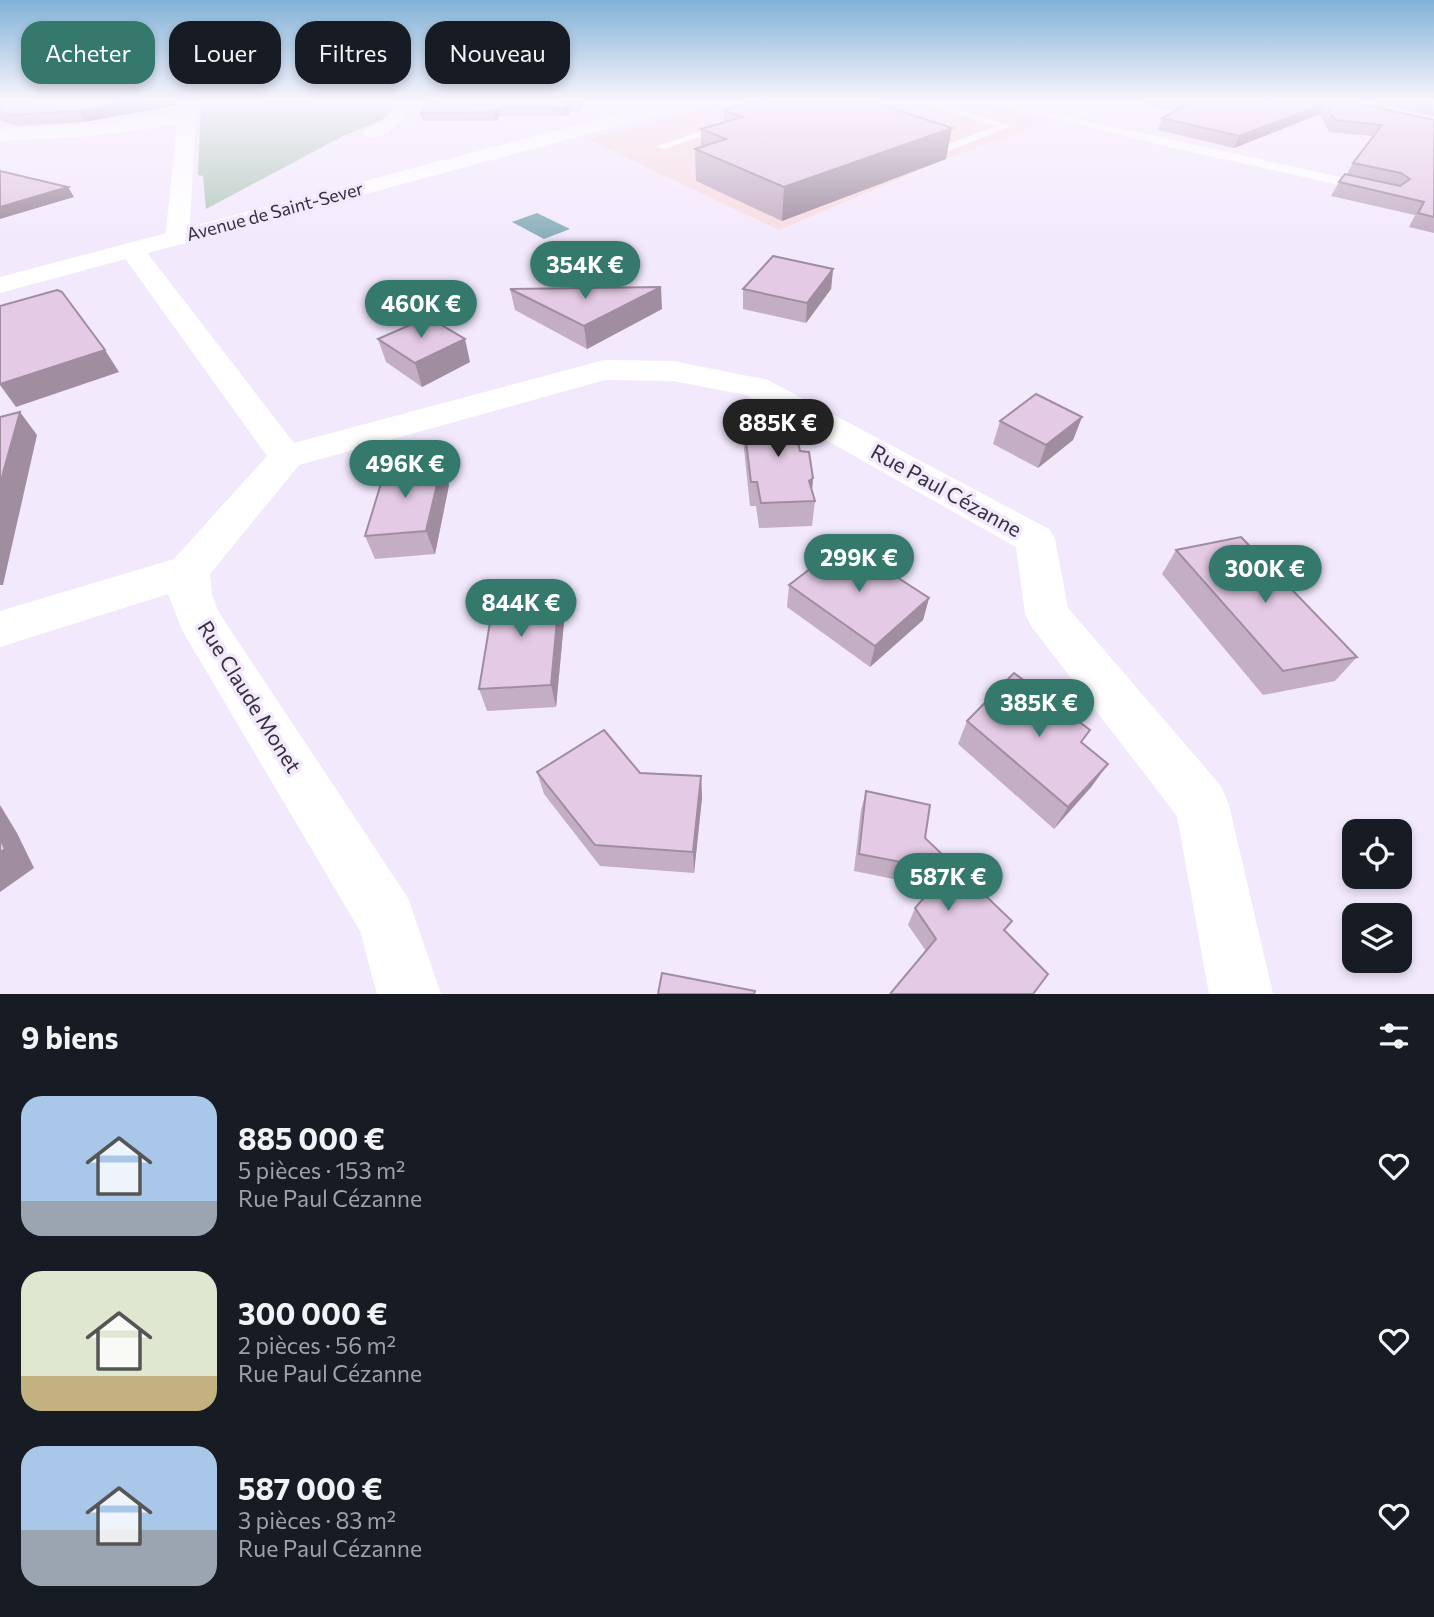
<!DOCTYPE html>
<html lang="fr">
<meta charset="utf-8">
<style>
body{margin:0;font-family:Commissioner,sans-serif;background:#20242c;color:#f1f3f6;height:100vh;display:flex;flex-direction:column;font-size:26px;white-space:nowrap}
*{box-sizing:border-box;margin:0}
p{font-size:23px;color:#9ea1a6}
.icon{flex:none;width:38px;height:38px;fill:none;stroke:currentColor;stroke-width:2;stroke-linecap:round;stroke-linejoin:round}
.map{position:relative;height:994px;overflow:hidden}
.details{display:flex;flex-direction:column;background:#171b24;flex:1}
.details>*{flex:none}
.guide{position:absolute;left:21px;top:21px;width:700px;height:63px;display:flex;gap:14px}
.fabs{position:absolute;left:1342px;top:819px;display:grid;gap:14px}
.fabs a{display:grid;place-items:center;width:70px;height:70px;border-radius:14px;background:#171b24;box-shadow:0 4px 10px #0003;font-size:35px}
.price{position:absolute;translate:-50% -60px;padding:0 16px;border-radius:24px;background:#34796c;color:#fff;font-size:23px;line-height:46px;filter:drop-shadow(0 2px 4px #0008)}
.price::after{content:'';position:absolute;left:50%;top:42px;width:21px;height:16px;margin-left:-10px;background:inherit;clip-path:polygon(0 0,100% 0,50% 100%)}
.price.selected{background:#222;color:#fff}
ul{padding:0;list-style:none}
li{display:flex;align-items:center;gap:21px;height:175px;padding:0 21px}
li span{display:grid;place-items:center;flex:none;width:196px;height:140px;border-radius:21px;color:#555}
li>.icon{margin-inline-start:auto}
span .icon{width:84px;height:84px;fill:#fffc;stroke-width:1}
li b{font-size:30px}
h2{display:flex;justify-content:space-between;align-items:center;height:84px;padding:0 21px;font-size:30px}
.tag{padding:0 24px;border-radius:21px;background:#171b24;box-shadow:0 4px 10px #0003;font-size:24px;line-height:63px}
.tag.selected{background:#34796c;color:#fff}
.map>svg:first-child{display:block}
.commercial{fill:#f7dce1}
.green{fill:#b3c9bd}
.water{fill:#88aeba}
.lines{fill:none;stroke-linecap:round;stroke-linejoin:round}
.lane{fill:#fff;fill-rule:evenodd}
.street{fill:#fff;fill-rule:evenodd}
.secondary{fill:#fff;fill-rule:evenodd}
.wall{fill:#c4aec4}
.shaded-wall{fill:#a08da0}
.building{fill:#e4cae4;stroke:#a08da0;stroke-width:2}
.labels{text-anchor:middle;stroke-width:7;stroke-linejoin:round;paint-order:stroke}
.far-street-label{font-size:18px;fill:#36303d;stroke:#f3e9fd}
.street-label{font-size:21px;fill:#36303d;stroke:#f3e9fd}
</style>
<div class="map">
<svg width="1434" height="994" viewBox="0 0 1434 994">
<rect width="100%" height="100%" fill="#f3e9fd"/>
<path class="commercial" d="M 732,101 L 981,101 L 1049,121 L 946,159 L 779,230 L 587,139 Z"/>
<path class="green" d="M 218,101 L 401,101 L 389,117 L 341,137 L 206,209 L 203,176 L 198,175 L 201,104 Z"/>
<path class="water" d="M 537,213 L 570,229 L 544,239 L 512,222 Z"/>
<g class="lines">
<g class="lane">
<path d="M 915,101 L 932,101 L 1012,126 L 949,151 L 941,151 L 917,141 L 922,138 L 945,145 L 997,126 Z"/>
<path d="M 988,101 C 1017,101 1042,116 1067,116 C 1081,116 1096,101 1115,101 L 1079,119 L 1366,183 L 1372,187 L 1366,191 L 1160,145 Z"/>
<path d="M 724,123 L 733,125 L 664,149 L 655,147 Z"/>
</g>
<g class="street">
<path d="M 179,101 L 197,101 L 189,238 L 186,243 L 177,245 L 168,243 L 165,238 L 177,125 L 92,136 L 0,141 L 0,129 L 92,124 L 178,113 Z"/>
<path d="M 398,101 L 416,101 C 404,118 389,142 365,136 L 362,132 L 386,117 Z"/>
<path d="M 132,242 L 141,245 L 294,443 L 604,360 L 673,361 L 768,380 L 1049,529 L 1055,539 L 1068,608 L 1221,786 L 1229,805 L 1273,994 L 1209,994 L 1177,816 L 1031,626 L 1025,614 L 1016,547 L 746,395 L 673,381 L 605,380 L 299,465 L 210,574 L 212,594 L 218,611 L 408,898 L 441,994 L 377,994 L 360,931 L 182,630 L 168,594 L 0,647 L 0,611 L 174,559 L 267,456 L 119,250 L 123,245 Z"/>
</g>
<path class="secondary" d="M 667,101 L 698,101 L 695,105 L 0,293 L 0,277 Z"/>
</g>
<g class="wall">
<path d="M 0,101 L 177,101 L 176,105 L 84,122 L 16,126 L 0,120 Z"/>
<path d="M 585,101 L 580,112 L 570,112 L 567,116 L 499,116 L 496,121 L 423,121 L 421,113 Z"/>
<path d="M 1134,101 L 1348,101 L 1434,120 L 1434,233 L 1409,227 L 1415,215 L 1331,196 L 1339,182 L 1347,174 L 1353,163 L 1373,136 L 1329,132 L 1320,114 L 1234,148 L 1158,130 L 1162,118 L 1175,112 Z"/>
<path d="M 1364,101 L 1434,101 L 1434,116 Z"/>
<path d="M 724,110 L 946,159 L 782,221 L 696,181 L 695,149 L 701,147 L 701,129 L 724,123 Z"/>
<path d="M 833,269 L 831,289 L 806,323 L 743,309 L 743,289 Z"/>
<path d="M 510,289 L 662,309 L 587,349 L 515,310 Z"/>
<path d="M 378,339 L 470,362 L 422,387 L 386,362 Z"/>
<path d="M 743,416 L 800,451 L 813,478 L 812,491 L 815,501 L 812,526 L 759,528 L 756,506 L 750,506 L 743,440 Z"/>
<path d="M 1082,417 L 1073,440 L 1038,468 L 993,444 L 1000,421 Z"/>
<path d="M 449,485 L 435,554 L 375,559 L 365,536 Z"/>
<path d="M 1176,550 L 1357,657 L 1335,681 L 1263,695 L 1162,574 Z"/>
<path d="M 789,585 L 929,598 L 923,620 L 870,667 L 787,607 Z"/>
<path d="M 565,611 L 556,707 L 487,711 L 479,689 Z"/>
<path d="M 967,721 L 1082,743 L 1092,786 L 1054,829 L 958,744 Z"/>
<path d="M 537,772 L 640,773 L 701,776 L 702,798 L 694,873 L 600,866 L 544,794 Z"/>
<path d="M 866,791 L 925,838 L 1012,921 L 926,951 L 908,925 L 915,908 L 933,887 L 854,871 L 861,810 Z"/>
</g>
<g class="shaded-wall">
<path d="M 133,101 L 177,101 L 176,105 L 84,122 L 79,111 Z"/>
<path d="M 580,101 L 585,101 L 580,112 L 579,104 Z"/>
<path d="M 1326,103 L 1320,114 L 1234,148 L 1239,136 Z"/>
<path d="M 569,104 L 570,112 L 567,116 L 566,108 Z"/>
<path d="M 498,107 L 499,116 L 496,121 L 494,112 Z"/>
<path d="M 952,128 L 946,159 L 782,221 L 784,187 Z"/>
<path d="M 68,187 L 74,197 L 0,219 L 0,207 Z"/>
<path d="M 833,269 L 831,289 L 806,323 L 807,303 Z"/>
<path d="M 661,287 L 662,309 L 587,349 L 584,326 Z"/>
<path d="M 465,339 L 470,362 L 422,387 L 415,363 Z"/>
<path d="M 105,350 L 119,372 L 16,407 L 0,385 L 0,384 Z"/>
<path d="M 20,412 L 37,435 L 3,585 L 0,585 L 0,484 Z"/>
<path d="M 1082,417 L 1073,440 L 1038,468 L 1046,445 Z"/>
<path d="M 442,463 L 449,485 L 435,554 L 426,531 Z"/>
<path d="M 813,478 L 811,502 L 809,481 Z"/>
<path d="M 560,588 L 565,611 L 556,707 L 551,685 Z"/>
<path d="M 929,598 L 923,620 L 870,667 L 875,646 Z"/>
<path d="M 1108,764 L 1092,786 L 1054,829 L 1068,807 Z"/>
<path d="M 701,776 L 702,798 L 694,873 L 693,852 Z"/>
<path d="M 0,805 L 17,833 L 34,868 L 0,892 Z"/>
</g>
<g class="building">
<path d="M 0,101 L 133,101 L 79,111 L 10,115 L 0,111 Z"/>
<path d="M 430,101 L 580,101 L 579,104 L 569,104 L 566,108 L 498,107 L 494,112 L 421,113 Z"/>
<path d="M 756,101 L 869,101 L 952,128 L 784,187 L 695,149 L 726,139 L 701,129 L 743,117 L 724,110 Z"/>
<path d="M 1184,101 L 1348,101 L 1434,120 L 1434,217 L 1418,213 L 1424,202 L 1339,182 L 1345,174 L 1400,186 L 1410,179 L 1401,173 L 1353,163 L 1382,125 L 1335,120 L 1326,103 L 1239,136 L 1162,118 L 1191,103 Z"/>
<path d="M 0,171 L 68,187 L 0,207 Z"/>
<path d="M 773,256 L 833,269 L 807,303 L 743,289 Z"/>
<path d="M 661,287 L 584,326 L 510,289 Z"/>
<path d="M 57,290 L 62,292 L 105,350 L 0,384 L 0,306 Z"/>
<path d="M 428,317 L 465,339 L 415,363 L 378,339 Z"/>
<path d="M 1036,394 L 1082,417 L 1046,445 L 1000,421 Z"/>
<path d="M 20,412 L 0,484 L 0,417 Z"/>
<path d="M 792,414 L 800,451 L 809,452 L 813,478 L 809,481 L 815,501 L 761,503 L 757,482 L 751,482 L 743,416 Z"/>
<path d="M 442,463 L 426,531 L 365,536 L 386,467 Z"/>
<path d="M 1241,537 L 1357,657 L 1283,671 L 1176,550 Z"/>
<path d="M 844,543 L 929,598 L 875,646 L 789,585 Z"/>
<path d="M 560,588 L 551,685 L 479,689 L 495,592 Z"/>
<path d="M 1014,673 L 1090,730 L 1081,742 L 1108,764 L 1068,807 L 967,721 Z"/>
<path d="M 604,730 L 640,773 L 701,776 L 693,852 L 595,845 L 537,772 Z"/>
<path d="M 866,791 L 930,805 L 925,838 L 1012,921 L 1004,930 L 1048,974 L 1033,994 L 890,994 L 936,939 L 915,908 L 947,871 L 859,854 Z"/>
<path d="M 0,838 L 5,849 L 0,852 Z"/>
<path d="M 662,973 L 755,991 L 754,994 L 658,994 Z"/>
</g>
<linearGradient id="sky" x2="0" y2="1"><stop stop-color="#81b2d6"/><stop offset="0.42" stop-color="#faf5fe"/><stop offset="1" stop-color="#faf5fe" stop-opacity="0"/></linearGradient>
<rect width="1434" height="241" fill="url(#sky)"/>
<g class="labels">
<g class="far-street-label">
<text transform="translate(275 212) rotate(-15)" y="6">Avenue de Saint-Sever</text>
</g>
<g class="street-label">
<text transform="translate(946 491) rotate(29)" y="7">Rue Paul Cézanne</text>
<text transform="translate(249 697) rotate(58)" y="7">Rue Claude Monet</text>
</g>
</g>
</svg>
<div class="fabs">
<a><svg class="icon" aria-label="locate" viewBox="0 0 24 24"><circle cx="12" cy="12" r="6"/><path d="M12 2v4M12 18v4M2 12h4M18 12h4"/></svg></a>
<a><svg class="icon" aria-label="layers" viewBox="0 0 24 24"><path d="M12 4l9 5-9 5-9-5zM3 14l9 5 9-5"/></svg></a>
</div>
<b class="price" style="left:585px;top:301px">354K €</b>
<b class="price" style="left:421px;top:340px">460K €</b>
<b class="price selected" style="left:778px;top:459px">885K €</b>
<b class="price" style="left:405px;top:500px">496K €</b>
<b class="price" style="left:859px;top:594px">299K €</b>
<b class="price" style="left:1265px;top:605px">300K €</b>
<b class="price" style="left:521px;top:639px">844K €</b>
<b class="price" style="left:1039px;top:739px">385K €</b>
<b class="price" style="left:948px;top:913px">587K €</b>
<div class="guide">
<a class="tag selected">Acheter</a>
<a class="tag">Louer</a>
<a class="tag">Filtres</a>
<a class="tag">Nouveau</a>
</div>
</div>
<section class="details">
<h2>9 biens<svg class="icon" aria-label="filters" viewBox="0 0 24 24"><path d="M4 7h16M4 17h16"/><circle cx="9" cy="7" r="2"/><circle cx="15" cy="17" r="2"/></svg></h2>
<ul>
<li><span style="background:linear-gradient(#a9c7e8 75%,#9aa5b1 0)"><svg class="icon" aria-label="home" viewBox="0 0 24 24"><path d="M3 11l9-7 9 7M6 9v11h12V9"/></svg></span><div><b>885 000 €</b><p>5 pièces · 153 m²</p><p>Rue Paul Cézanne</p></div><svg class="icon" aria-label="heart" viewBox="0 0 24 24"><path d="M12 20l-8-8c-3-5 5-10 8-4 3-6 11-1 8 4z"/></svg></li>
<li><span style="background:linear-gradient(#dfe7d0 75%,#c2b280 0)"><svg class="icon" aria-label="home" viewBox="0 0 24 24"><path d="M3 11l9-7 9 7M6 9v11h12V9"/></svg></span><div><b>300 000 €</b><p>2 pièces · 56 m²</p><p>Rue Paul Cézanne</p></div><svg class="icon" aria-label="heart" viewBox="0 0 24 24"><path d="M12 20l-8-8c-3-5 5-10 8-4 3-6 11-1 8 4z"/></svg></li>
<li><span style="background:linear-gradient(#a9c7e8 60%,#9aa5b1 0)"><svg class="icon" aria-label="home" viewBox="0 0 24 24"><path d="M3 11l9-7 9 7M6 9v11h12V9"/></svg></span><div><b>587 000 €</b><p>3 pièces · 83 m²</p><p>Rue Paul Cézanne</p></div><svg class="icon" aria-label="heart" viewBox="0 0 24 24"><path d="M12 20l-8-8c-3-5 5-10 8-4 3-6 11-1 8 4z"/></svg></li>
</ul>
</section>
